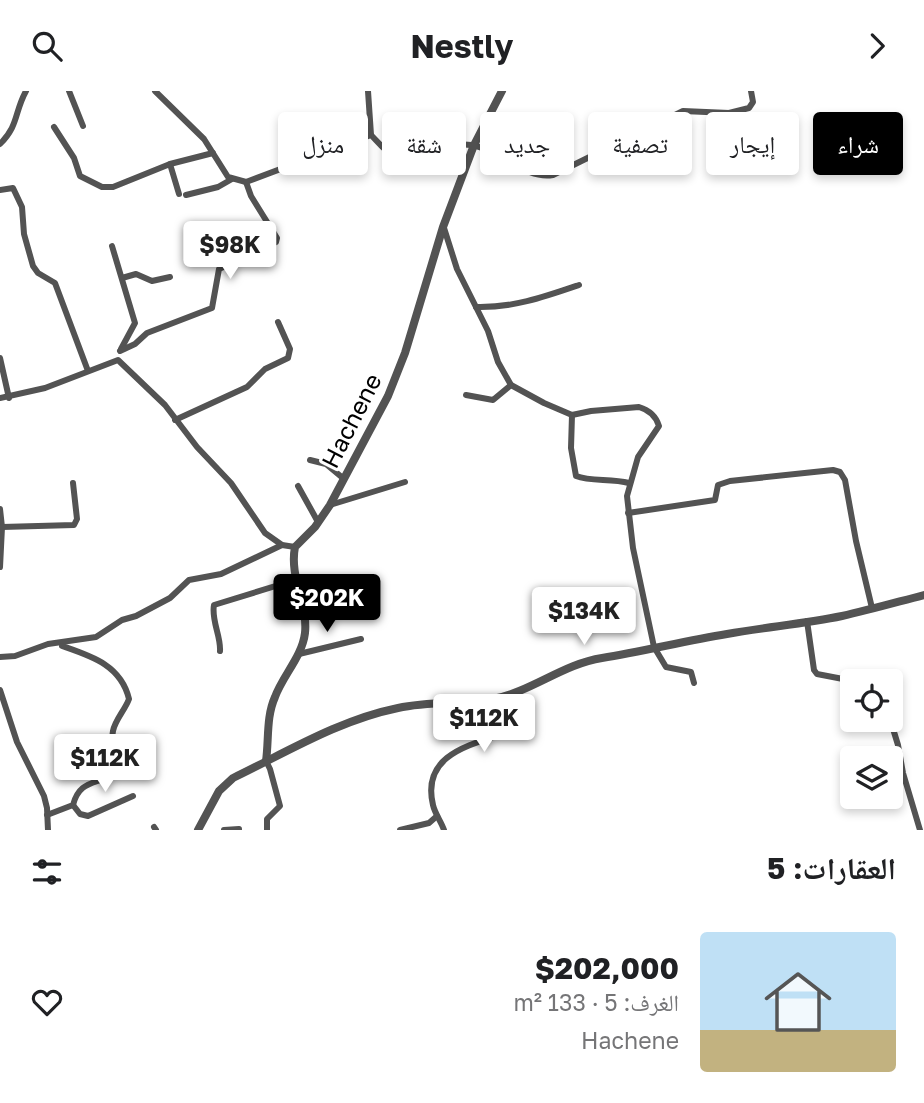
<!DOCTYPE html>
<html lang="ar">
<meta charset="utf-8">
<style>
body{margin:0;font-family:"Golos Text","Noto Naskh Arabic",sans-serif;background:#f6f6f6;color:#202124;direction:rtl;height:100vh;display:flex;flex-direction:column;font-size:26px;white-space:nowrap}
*{box-sizing:border-box;margin:0}
p{font-size:23px;color:#757577}
.icon{flex:none;width:38px;height:38px;fill:none;stroke:currentColor;stroke-width:2;stroke-linecap:round;stroke-linejoin:round}
.map{position:relative;height:739px;overflow:hidden;direction:ltr}
.panel{display:flex;flex-direction:column;background:#fff;flex:1}
.panel>*{flex:none}
.banner{position:absolute;left:21px;top:21px;width:882px;height:63px;direction:rtl;display:flex;gap:14px}
.buttons{position:absolute;left:840px;top:578px;display:grid;gap:14px}
.buttons a{display:grid;place-items:center;width:63px;height:63px;border-radius:7px;background:#fff;box-shadow:0 4px 10px #0003;font-size:35px}
.price{position:absolute;translate:-50% -60px;padding:0 16px;border-radius:7px;background:#fff;color:#222;font-size:23px;line-height:46px;filter:drop-shadow(0 2px 4px #0008)}
.price::after{content:'';position:absolute;left:50%;top:42px;width:21px;height:16px;margin-left:-10px;background:inherit;clip-path:polygon(0 0,100% 0,50% 100%)}
.price.selected{background:#000;color:#fff}
ul{padding:0;list-style:none}
li{display:flex;align-items:center;gap:21px;height:175px;padding:0 28px}
li+li{border-top:2px solid #e0e0e0}
li span{display:grid;place-items:center;flex:none;width:196px;height:140px;border-radius:7px;color:#555}
li>.icon{margin-inline-start:auto}
span .icon{width:84px;height:84px;fill:#fffc;stroke-width:1}
li b{font-size:30px}
h2{display:flex;justify-content:space-between;align-items:center;height:84px;padding:0 28px;font-size:30px}
.chip{padding:0 24px;border-radius:7px;background:#fff;box-shadow:0 4px 10px #0003;font-size:24px;line-height:63px}
.chip.selected{background:#000;color:#fff}
header{display:flex;justify-content:space-between;align-items:center;height:91px;padding:0 28px;background:#fff;font-size:32px;font-weight:700}
.map>svg:first-child{display:block}
.lines{fill:none;stroke-linecap:round;stroke-linejoin:round}
.minor{stroke:#535353;stroke-width:6}
.tertiary{stroke:#535353;stroke-width:8}
.labels{text-anchor:middle;stroke-width:6;stroke-linejoin:round;paint-order:stroke}
.street-label{font-size:24px;fill:#000;stroke:#fff}
</style>
<header><svg class="icon" aria-label="forward" viewBox="0 0 24 24"><path d="M9 5l7 7-7 7"/></svg>Nestly<svg class="icon" aria-label="search" viewBox="0 0 24 24"><circle cx="10" cy="10" r="6"/><path d="M15 15l6 6"/></svg></header>
<div class="map">
<svg width="924" height="739" viewBox="0 0 924 739">
<rect width="100%" height="100%" fill="#fff"/>
<g class="lines">
<g class="minor">
<path d="M 69,0 L 83,35"/>
<path d="M 155,0 L 204,48 L 228,86 L 246,91 L 371,44 C 378,51 386,62 396,66 C 411,71 447,50 471,54 C 499,58 525,89 553,84 L 683,20 L 729,22 L 749,17 L 753,11 L 751,0"/>
<path d="M 368,0 L 371,44"/>
<path d="M 54,36 L 74,67 L 80,85 L 102,96 L 113,96 L 170,73 L 213,62"/>
<path d="M 0,53 C 19,34 14,22 26,0"/>
<path d="M 170,73 L 179,103"/>
<path d="M 0,99 L 13,97 L 22,116 L 24,143 L 33,175 L 38,182 L 55,192 L 88,280"/>
<path d="M 186,104 L 218,96 L 232,88"/>
<path d="M 444,137 L 457,178 L 488,240 L 498,271 L 511,294 L 544,312 L 572,324 L 591,320 L 639,316 C 649,319 656,325 659,335 L 638,366 L 627,405 L 633,457 L 654,556 L 666,576 L 691,581 L 694,592"/>
<path d="M 112,155 L 135,232 L 121,258"/>
<path d="M 122,187 L 136,183 L 152,190 L 170,186"/>
<path d="M 476,216 C 513,217 544,206 579,194"/>
<path d="M 120,260 L 135,253 L 147,242 L 212,217 L 219,178 L 276,151 L 277,147 L 251,105 L 246,91"/>
<path d="M 0,267 L 9,307"/>
<path d="M 466,304 L 493,309 L 511,294"/>
<path d="M 0,307 L 45,297 L 118,269 L 165,314 L 197,356 L 231,392 L 265,442 L 282,454 L 295,456"/>
<path d="M 572,324 L 571,357 L 576,385 C 591,391 611,387 629,392"/>
<path d="M 175,329 L 247,296 L 265,278 L 288,267 L 290,258 L 278,231"/>
<path d="M 310,369 L 326,373 L 344,388"/>
<path d="M 298,395 L 318,431"/>
<path d="M 330,414 L 405,391"/>
<path d="M 0,418 L 2,436 L 0,476"/>
<path d="M 628,422 L 715,409 L 718,394 L 730,390 L 833,379 L 840,381 L 845,389 L 856,450 L 872,517"/>
<path d="M 2,436 L 74,434 L 77,428 L 73,392"/>
<path d="M 807,530 L 814,579 L 817,583 L 843,588 L 852,604"/>
<path d="M 220,560 C 221,545 211,529 214,514 L 295,489"/>
<path d="M 299,563 L 361,548"/>
<path d="M 0,566 L 15,565 L 48,553 L 96,546 L 122,529 L 136,525 L 170,507 L 189,489 L 221,483 L 282,454"/>
<path d="M 0,599 L 17,651 L 44,705 L 47,717 L 48,739"/>
<path d="M 890,628 L 898,654 L 903,682 L 920,739"/>
<path d="M 266,670 L 270,678 L 280,715 L 267,728 L 267,739"/>
<path d="M 73,714 L 80,723 L 88,725 L 133,705"/>
<path d="M 47,724 L 73,714 C 80,687 98,695 116,681 C 120,668 110,654 113,640 C 115,629 125,619 129,608 C 121,574 91,565 62,555"/>
<path d="M 154,736 L 156,739"/>
<path d="M 224,739 L 239,738"/>
<path d="M 400,739 L 429,732 L 437,725"/>
<path d="M 444,739 C 441,730 435,723 433,714 C 422,668 462,656 496,645 L 501,637 L 494,608"/>
</g>
<g class="tertiary">
<path d="M 266,670 C 269,649 266,626 275,606 C 283,584 302,566 305,542 C 308,513 289,486 295,456 L 315,436 L 330,414 L 388,305 L 405,262 L 443,136 L 474,54 L 502,0"/>
<path d="M 198,739 L 219,700 L 233,687 C 287,661 339,629 398,617 C 430,610 462,613 493,608 C 531,601 563,573 602,567 C 644,560 685,550 727,543 C 765,536 804,533 842,525 C 869,519 897,511 924,504"/>
</g>
</g>
<g class="labels">
<g class="street-label">
<text transform="translate(352 330) rotate(-63)" y="8">Hachene</text>
</g>
</g>
</svg>
<div class="buttons">
<a><svg class="icon" aria-label="locate" viewBox="0 0 24 24"><circle cx="12" cy="12" r="6"/><path d="M12 2v4M12 18v4M2 12h4M18 12h4"/></svg></a>
<a><svg class="icon" aria-label="layers" viewBox="0 0 24 24"><path d="M12 4l9 5-9 5-9-5zM3 14l9 5 9-5"/></svg></a>
</div>
<b class="price" style="left:230px;top:190px">$98K</b>
<b class="price selected" style="left:327px;top:543px">$202K</b>
<b class="price" style="left:584px;top:556px">$134K</b>
<b class="price" style="left:484px;top:663px">$112K</b>
<b class="price" style="left:105px;top:703px">$112K</b>
<div class="banner">
<a class="chip selected">شراء</a>
<a class="chip">إيجار</a>
<a class="chip">تصفية</a>
<a class="chip">جديد</a>
<a class="chip">شقة</a>
<a class="chip">منزل</a>
</div>
</div>
<section class="panel">
<h2>العقارات: 5<svg class="icon" aria-label="filters" viewBox="0 0 24 24"><path d="M4 7h16M4 17h16"/><circle cx="9" cy="7" r="2"/><circle cx="15" cy="17" r="2"/></svg></h2>
<ul>
<li><span style="background:linear-gradient(#bfe0f5 70%,#c2b280 0)"><svg class="icon" aria-label="home" viewBox="0 0 24 24"><path d="M3 11l9-7 9 7M6 9v11h12V9"/></svg></span><div><b>$202,000</b><p>الغرف: 5 · 133 m²</p><p>Hachene</p></div><svg class="icon" aria-label="heart" viewBox="0 0 24 24"><path d="M12 20l-8-8c-3-5 5-10 8-4 3-6 11-1 8 4z"/></svg></li>
</ul>
</section>
